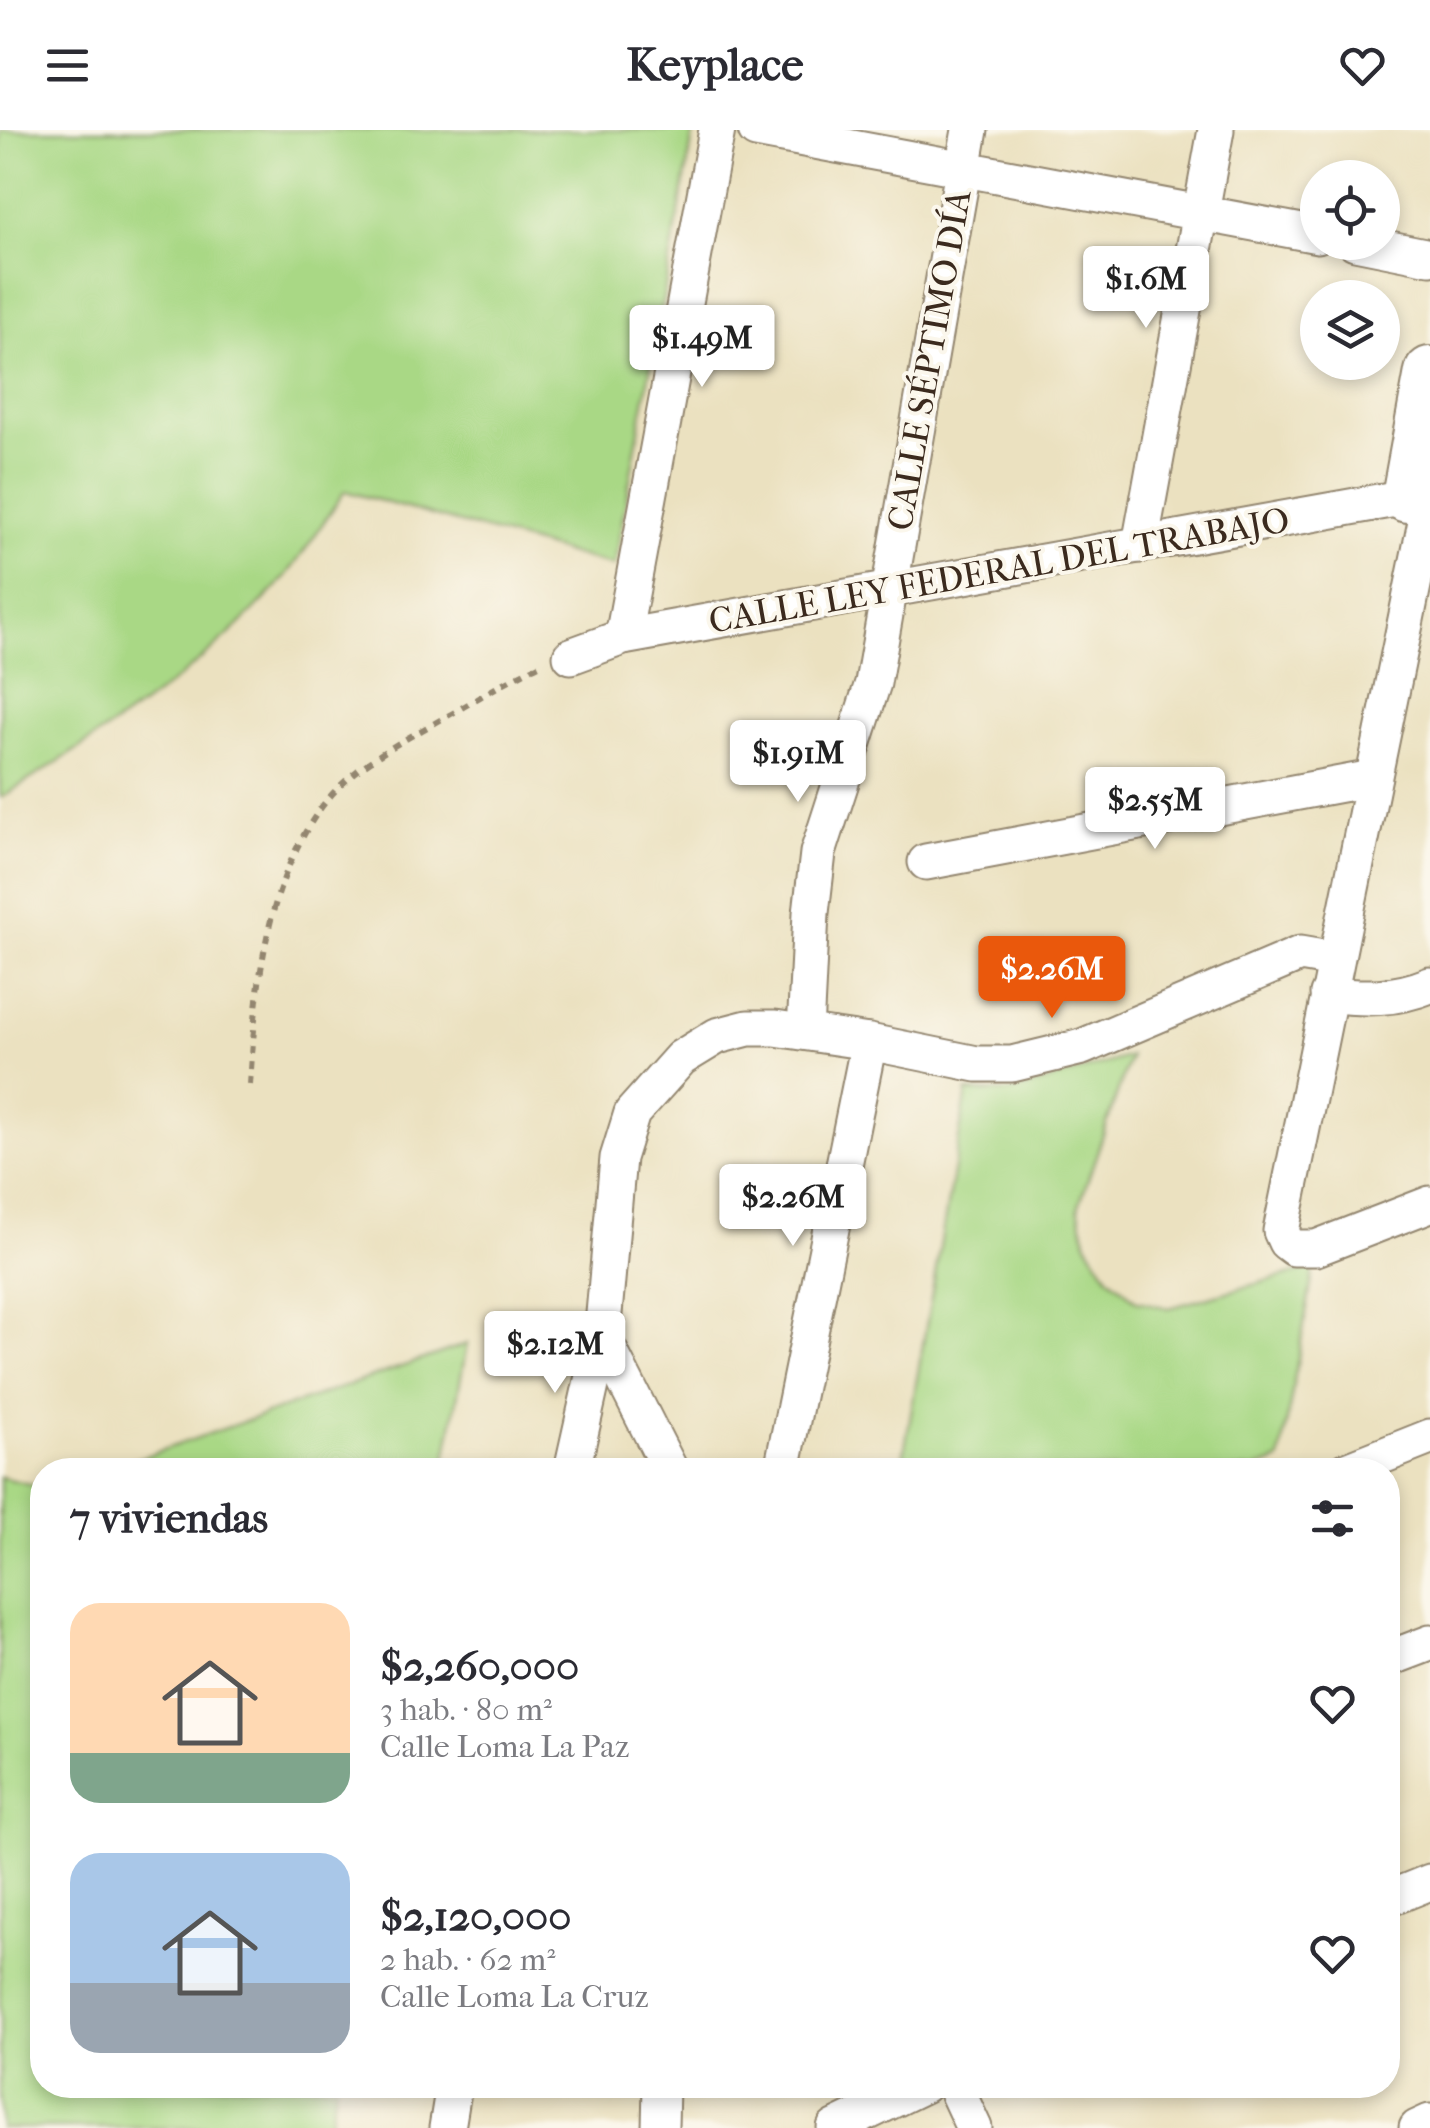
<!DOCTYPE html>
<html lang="es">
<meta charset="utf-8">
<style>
body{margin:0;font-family:"IM FELL French Canon",serif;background:#f7f7f7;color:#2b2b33;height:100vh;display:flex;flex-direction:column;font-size:38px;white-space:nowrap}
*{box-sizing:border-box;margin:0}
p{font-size:32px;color:#7c7c81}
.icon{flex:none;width:55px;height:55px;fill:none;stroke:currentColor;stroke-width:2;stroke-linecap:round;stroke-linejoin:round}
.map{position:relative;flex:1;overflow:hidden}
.panel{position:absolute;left:30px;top:1328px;width:1370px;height:640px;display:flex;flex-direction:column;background:#fff;border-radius:40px;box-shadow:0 5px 15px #0003}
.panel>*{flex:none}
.buttons{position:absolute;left:1300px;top:30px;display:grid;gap:20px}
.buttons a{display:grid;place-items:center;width:100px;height:100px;border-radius:50%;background:#fff;box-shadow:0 5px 15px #0003;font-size:50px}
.price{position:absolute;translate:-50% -85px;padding:0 22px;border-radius:10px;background:#fff;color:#222;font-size:32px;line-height:65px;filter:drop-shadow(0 2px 5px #0008)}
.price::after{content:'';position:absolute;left:50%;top:60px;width:30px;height:22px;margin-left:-15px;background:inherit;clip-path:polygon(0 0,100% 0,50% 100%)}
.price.active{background:#ea580c;color:#fff}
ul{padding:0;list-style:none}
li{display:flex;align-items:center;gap:30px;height:250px;padding:0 40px}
li span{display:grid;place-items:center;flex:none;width:280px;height:200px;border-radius:30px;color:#555}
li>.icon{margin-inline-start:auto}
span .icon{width:120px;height:120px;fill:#fffc;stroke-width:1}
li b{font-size:42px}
h2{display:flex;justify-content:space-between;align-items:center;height:120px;padding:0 40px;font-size:42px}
header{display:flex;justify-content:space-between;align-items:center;height:130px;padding:0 40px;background:#fff;font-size:45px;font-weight:800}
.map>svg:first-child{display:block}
.green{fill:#a9d885;stroke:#728152;stroke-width:2.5}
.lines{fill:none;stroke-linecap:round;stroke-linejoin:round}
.street-casing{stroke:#93866f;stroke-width:39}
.secondary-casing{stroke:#93866f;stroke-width:54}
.path{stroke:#93866f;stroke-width:6;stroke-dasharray:8 8;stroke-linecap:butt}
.street{stroke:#fff;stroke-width:35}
.secondary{stroke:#fff;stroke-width:50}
.labels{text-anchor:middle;stroke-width:8;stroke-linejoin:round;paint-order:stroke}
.street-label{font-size:35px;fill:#3b2a1e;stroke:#fbf7ec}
</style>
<header><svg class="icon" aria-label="menu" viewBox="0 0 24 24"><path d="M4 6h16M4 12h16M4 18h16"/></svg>Keyplace<svg class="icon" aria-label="heart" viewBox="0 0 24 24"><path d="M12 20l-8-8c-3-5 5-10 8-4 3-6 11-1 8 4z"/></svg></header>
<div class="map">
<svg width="1430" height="1998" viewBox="0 0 1430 1998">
<rect width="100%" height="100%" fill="#fbf7ec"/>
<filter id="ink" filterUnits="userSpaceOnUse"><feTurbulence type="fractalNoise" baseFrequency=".01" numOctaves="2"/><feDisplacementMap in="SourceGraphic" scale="20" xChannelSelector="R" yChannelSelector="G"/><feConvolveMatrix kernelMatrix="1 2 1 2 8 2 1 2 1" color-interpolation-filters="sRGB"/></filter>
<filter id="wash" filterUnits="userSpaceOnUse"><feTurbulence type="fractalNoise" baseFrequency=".0048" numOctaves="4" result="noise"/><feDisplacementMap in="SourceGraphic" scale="40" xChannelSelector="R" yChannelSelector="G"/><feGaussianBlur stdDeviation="2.25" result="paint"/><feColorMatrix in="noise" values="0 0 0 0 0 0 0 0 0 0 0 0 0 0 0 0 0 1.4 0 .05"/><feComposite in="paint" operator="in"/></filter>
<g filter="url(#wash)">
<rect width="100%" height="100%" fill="#ebe1c0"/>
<g class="green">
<path d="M 0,0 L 694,0 L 614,436 L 345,361 C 320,395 298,436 268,466 C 190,549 96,609 0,668 Z"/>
<path d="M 1130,926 L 1078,1078 L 1087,1113 L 1108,1146 L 1137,1171 L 1169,1178 L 1314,1138 L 1280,1330 L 1254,1340 L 901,1340 L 967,962 L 1011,962 Z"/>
<path d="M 467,1214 L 444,1340 L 105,1340 Z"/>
<path d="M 0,1347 L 42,1357 L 42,1955 L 336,1955 L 328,1998 L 0,1998 Z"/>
</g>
</g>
<g filter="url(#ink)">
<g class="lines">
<defs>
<g id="street">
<path d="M 756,0 L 1318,105"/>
<path d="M 1355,112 L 1430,127"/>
<path d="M 1430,372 L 1281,1101 L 1286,1112 L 1294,1118 L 1316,1118 L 1430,1074"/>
<path d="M 1140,415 L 1216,0"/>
<path d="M 623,507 L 717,0"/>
<path d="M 571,526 L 623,507 L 1429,363"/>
<path d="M 926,732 L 1373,648"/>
<path d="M 1328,864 C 1364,869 1396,869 1430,855"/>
<path d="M 805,902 L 811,783 L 818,723 L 873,553 L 970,0"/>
<path d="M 602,1206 L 670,1340"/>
<path d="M 572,1340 L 602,1206 L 618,1028 L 632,983 L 681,928 L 717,906 L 748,898 L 775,898 L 869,912 L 977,934 L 1012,934 L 1082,917 L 1300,824 L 1335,830"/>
<path d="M 782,1340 L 869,912"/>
<path d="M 1347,1340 L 1430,1307"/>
<path d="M 1388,1529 L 1430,1513"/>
<path d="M 1388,1769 L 1430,1752"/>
<path d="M 954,1955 L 974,1998"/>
<path d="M 447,1998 L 454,1955"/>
<path d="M 660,1998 L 661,1955"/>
<path d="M 835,1998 L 924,1955"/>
<path d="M 1417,1998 L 1430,1992"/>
</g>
<path id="secondary" d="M 1407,367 L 1430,242"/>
</defs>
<use href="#street" class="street-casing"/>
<use href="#secondary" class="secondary-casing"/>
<path class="path" d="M 250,955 C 256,862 263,762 318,682 C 350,635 405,610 453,583 C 482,566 511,548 541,534"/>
<use href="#street" class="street"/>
<use href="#secondary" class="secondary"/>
</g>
</g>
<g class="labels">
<g class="street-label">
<text transform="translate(929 230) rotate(-80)" y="12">CALLE SÉPTIMO DÍA</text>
<text transform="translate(999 440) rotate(-10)" y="12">CALLE LEY FEDERAL DEL TRABAJO</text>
</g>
</g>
</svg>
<div class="buttons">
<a><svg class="icon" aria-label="locate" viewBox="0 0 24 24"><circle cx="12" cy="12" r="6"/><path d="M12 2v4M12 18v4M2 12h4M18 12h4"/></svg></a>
<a><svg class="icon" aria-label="layers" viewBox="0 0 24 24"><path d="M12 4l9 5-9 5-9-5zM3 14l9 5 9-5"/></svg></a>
</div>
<b class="price" style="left:1146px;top:201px">$1.6M</b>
<b class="price" style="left:702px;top:260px">$1.49M</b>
<b class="price" style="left:798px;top:675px">$1.91M</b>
<b class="price" style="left:1155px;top:722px">$2.55M</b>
<b class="price active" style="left:1052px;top:891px">$2.26M</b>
<b class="price" style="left:793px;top:1119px">$2.26M</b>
<b class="price" style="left:555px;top:1266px">$2.12M</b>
<section class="panel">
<h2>7 viviendas<svg class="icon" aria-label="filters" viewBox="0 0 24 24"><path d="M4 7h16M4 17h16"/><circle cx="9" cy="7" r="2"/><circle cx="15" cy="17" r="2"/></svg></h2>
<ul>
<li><span style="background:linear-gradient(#ffd9b3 75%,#7fa58c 0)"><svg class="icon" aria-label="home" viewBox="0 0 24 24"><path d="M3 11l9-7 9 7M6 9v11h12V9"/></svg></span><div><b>$2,260,000</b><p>3 hab. · 80 m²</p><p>Calle Loma La Paz</p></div><svg class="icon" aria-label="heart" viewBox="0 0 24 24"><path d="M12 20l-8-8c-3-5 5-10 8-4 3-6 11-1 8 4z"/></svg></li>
<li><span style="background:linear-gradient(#a9c7e8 65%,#9aa5b1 0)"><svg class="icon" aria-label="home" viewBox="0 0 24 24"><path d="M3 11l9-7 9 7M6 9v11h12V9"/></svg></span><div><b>$2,120,000</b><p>2 hab. · 62 m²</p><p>Calle Loma La Cruz</p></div><svg class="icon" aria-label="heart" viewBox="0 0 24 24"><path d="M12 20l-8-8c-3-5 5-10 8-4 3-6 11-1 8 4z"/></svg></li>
</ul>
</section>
</div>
